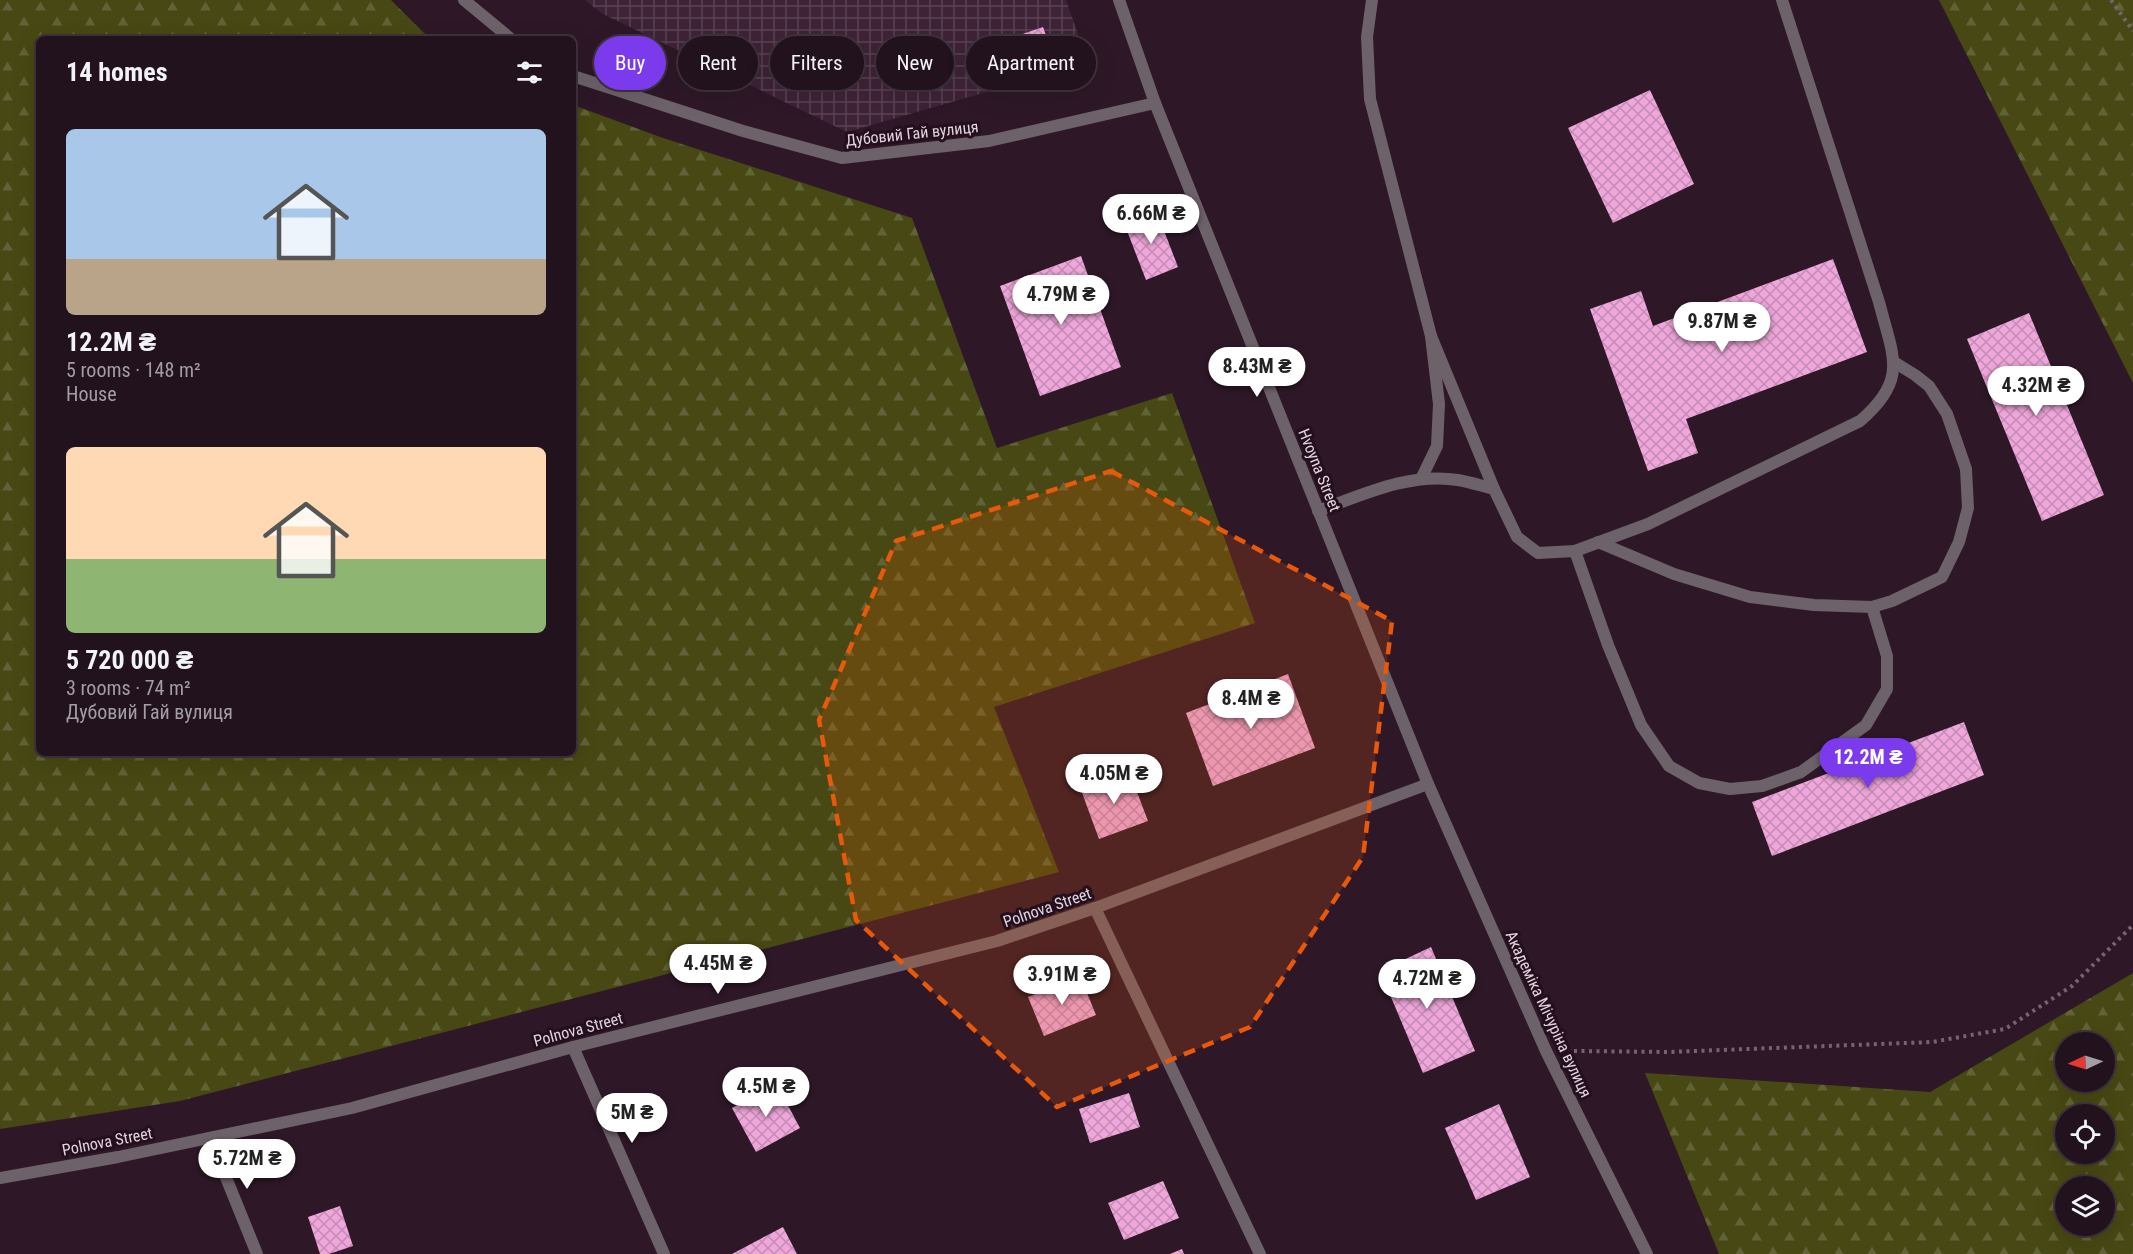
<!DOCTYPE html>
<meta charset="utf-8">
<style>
body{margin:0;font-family:"Roboto Condensed",sans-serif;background:#2a1b27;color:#f1f3f6;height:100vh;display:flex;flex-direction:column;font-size:22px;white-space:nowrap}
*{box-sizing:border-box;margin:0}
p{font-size:20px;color:#a29ea4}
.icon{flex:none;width:33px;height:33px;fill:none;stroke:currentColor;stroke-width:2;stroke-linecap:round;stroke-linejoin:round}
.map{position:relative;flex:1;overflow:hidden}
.drawer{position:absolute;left:36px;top:36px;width:540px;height:720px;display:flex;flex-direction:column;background:#22121e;border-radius:9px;box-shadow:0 6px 24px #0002,0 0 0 2px #3f323c}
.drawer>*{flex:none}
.top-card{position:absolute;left:594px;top:36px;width:570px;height:54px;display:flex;gap:12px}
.needle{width:39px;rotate:266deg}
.buttons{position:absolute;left:2055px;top:1032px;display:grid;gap:12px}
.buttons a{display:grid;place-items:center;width:60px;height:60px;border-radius:50%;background:#22121e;box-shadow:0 6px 24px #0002,0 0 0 2px #3f323c;font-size:30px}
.price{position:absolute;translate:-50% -51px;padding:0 14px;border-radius:21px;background:#fff;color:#222;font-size:20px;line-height:39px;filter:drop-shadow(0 2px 3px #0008)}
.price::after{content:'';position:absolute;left:50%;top:36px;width:18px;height:14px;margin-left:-9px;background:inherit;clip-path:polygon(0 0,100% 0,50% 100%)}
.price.on{background:#7c3aed;color:#fff}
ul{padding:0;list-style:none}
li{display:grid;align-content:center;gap:12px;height:318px;padding:0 30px}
li span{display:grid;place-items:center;height:186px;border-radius:9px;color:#555}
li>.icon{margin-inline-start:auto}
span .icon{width:108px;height:108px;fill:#fffc;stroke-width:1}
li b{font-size:26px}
h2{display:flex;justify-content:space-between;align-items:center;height:72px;padding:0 30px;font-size:26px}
.chip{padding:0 21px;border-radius:27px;background:#22121e;box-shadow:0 6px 24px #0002,0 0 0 2px #3f323c;font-size:21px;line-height:54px}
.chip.on{background:#7c3aed;color:#fff}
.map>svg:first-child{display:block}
.industrial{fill:url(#industrial-grid)}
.forest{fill:url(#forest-firs);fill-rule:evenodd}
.building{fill:url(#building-cross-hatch)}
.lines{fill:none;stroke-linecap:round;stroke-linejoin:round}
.path{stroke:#776471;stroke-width:4;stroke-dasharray:3 4.5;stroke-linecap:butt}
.service{stroke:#6e626a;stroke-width:12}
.minor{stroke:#6e626a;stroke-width:12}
.tertiary{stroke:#6e626a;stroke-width:12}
.marked{fill:#e8590c;fill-opacity:0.2;stroke:#e8590c;stroke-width:4.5;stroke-dasharray:12 8;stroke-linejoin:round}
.labels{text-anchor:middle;stroke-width:6;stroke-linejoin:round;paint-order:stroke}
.street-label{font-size:16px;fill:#e2d3dd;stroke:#240f1e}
</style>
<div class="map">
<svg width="2133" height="1254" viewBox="0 0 2133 1254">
<defs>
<pattern id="industrial-grid" width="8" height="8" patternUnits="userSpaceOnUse" patternTransform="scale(1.5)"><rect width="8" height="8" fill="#3e2337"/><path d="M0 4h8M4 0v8" fill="none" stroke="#5a4254"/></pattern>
<pattern id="forest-firs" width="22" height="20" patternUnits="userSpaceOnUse" patternTransform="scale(1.5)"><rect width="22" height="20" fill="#474813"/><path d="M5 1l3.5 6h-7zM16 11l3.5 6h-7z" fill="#616235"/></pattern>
<pattern id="building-cross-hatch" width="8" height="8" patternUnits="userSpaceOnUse" patternTransform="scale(1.5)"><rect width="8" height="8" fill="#efa6da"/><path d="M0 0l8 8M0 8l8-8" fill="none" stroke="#c48cb4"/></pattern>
</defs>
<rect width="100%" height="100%" fill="#2e1828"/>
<path class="industrial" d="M 585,0 L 1066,0 L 1088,63 L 847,132 L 603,14 Z"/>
<g class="forest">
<path d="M 0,0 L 391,0 L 430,39 L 39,39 L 39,753 L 573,753 L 573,105 L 663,138 L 912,218 L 997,448 L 1172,393 L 1255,623 L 994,707 L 1059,872 L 180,1101 L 0,1129 Z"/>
<path d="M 1939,0 L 2133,0 L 2133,383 Z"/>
<path d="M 2133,973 L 2133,1254 L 1719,1254 L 1645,1073 L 1930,1092 ZM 2104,1042 L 2104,1082 L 2066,1082 L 2066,1042 ZM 2066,1114 L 2104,1114 L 2104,1154 L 2066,1154 ZM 2066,1186 L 2104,1186 L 2104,1226 L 2066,1226 Z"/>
</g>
<g class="building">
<path d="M 1043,27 L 1055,60 L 1003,79 L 991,45 Z"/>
<path d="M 1650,90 L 1694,184 L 1613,223 L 1568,128 Z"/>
<path d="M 1156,210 L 1178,267 L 1146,280 L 1124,223 Z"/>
<path d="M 1081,256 L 1121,367 L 1040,396 L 1000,286 Z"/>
<path d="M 1833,259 L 1867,352 L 1686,419 L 1698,453 L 1648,471 L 1590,309 L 1641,291 L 1653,326 Z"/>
<path d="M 2029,313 L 2104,495 L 2042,521 L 1967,339 Z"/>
<path d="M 1288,674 L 1315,748 L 1213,786 L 1186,713 Z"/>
<path d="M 1964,722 L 1984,775 L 1772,856 L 1752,802 Z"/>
<path d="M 1129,771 L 1148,821 L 1099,839 L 1081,790 Z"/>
<path d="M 1431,947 L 1475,1051 L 1423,1073 L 1380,971 Z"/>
<path d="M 1080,976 L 1096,1015 L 1044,1036 L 1028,997 Z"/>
<path d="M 776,1083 L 800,1128 L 756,1152 L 732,1108 Z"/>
<path d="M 1129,1093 L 1140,1127 L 1090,1143 L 1079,1109 Z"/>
<path d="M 1499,1104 L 1530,1177 L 1476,1200 L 1445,1128 Z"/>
<path d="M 1163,1181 L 1179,1218 L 1124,1240 L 1108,1203 Z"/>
<path d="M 340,1206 L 353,1246 L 329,1254 L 320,1254 L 308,1217 Z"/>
<path d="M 783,1227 L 797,1254 L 732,1254 Z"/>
<path d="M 1182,1249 L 1184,1254 L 1170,1254 Z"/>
</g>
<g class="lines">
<g class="path">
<path d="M 2111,0 L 2133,31"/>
<path d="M 1574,1051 L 1669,1052 L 1932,1042 L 2005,1029 L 2072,986 L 2133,925"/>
</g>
<g class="service">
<path d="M 1372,0 L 1367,37 L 1370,99 L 1431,336 L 1439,404 L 1437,446 L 1421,479"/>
<path d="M 1431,336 L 1494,489 L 1517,537 L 1538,553 L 1575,551 L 1648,524 L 1860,421 C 1909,379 1893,357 1879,302 L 1782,0"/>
<path d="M 1318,511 C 1362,495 1410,472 1458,480 C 1470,482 1482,486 1494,489"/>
<path d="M 1598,542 L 1674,574 L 1750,597 L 1814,605 L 1872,607 L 1892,601 L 1942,577 L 1959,542 L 1968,508 L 1966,469 L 1947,414 L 1929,386 L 1915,375 L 1894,362"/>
<path d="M 1575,551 L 1608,645 L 1641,725 L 1669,766 L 1699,783 L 1730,789 L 1762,786 L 1801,772 L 1866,725 L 1887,689 L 1887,656 L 1872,607"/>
</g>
<g class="minor">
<path d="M 464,0 L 511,39"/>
<path d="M 573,76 L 743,131 L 842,158 L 989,141 L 1155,103"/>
<path d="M 1428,784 L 1546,1051 L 1647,1254"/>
<path d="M 1095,908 L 1260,1254"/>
<path d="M 573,1047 L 664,1254"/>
<path d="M 210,1138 L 257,1254"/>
</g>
<path class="tertiary" d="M 0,1178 L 118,1157 L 352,1108 L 573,1047 L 997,941 L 1095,908 L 1428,784 L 1155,103 L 1119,0"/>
</g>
<path class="marked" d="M 1111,471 L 1392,621 L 1363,857 L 1250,1027 L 1057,1107 L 856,920 L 819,720 L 896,541 Z"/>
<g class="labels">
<g class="street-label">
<text transform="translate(912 133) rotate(-6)" y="6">Дубовий Гай вулиця</text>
<text transform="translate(1320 470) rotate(68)" y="6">Hvoyna Street</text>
<text transform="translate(1047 907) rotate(-19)" y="6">Polnova Street</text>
<text transform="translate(1549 1014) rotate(65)" y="6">Академіка Мічуріна вулиця</text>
<text transform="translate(578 1029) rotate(-15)" y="6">Polnova Street</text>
<text transform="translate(107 1141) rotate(-11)" y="6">Polnova Street</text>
</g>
</g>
</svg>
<div class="buttons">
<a><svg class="needle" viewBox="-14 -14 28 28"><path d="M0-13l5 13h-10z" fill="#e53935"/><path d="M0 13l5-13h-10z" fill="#a29ea4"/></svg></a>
<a><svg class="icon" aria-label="locate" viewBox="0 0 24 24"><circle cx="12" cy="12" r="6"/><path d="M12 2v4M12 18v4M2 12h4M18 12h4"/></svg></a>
<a><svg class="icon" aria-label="layers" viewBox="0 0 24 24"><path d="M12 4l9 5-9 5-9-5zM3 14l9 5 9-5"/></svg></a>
</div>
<b class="price" style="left:1151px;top:245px">6.66M ₴</b>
<b class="price" style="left:1061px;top:326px">4.79M ₴</b>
<b class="price" style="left:1722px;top:353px">9.87M ₴</b>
<b class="price" style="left:1257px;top:398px">8.43M ₴</b>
<b class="price" style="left:2036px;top:417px">4.32M ₴</b>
<b class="price" style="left:1251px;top:730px">8.4M ₴</b>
<b class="price on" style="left:1868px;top:789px">12.2M ₴</b>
<b class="price" style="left:1114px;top:805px">4.05M ₴</b>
<b class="price" style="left:718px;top:995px">4.45M ₴</b>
<b class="price" style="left:1062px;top:1006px">3.91M ₴</b>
<b class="price" style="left:1427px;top:1010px">4.72M ₴</b>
<b class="price" style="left:766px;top:1118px">4.5M ₴</b>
<b class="price" style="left:632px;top:1144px">5M ₴</b>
<b class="price" style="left:247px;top:1190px">5.72M ₴</b>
<div class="top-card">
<a class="chip on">Buy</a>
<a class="chip">Rent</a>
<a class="chip">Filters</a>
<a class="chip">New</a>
<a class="chip">Apartment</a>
</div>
<section class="drawer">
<h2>14 homes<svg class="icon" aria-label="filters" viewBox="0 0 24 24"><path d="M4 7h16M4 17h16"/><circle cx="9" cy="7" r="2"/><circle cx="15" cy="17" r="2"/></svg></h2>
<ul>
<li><span style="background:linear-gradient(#a9c7e8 70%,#b9a48a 0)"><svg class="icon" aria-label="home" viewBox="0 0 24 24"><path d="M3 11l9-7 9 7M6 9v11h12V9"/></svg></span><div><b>12.2M ₴</b><p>5 rooms · 148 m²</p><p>House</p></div></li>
<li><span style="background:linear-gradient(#ffd9b3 60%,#8fb573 0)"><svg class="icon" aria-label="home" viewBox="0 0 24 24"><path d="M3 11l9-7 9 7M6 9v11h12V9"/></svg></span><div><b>5 720 000 ₴</b><p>3 rooms · 74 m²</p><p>Дубовий Гай вулиця</p></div></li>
</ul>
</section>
</div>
